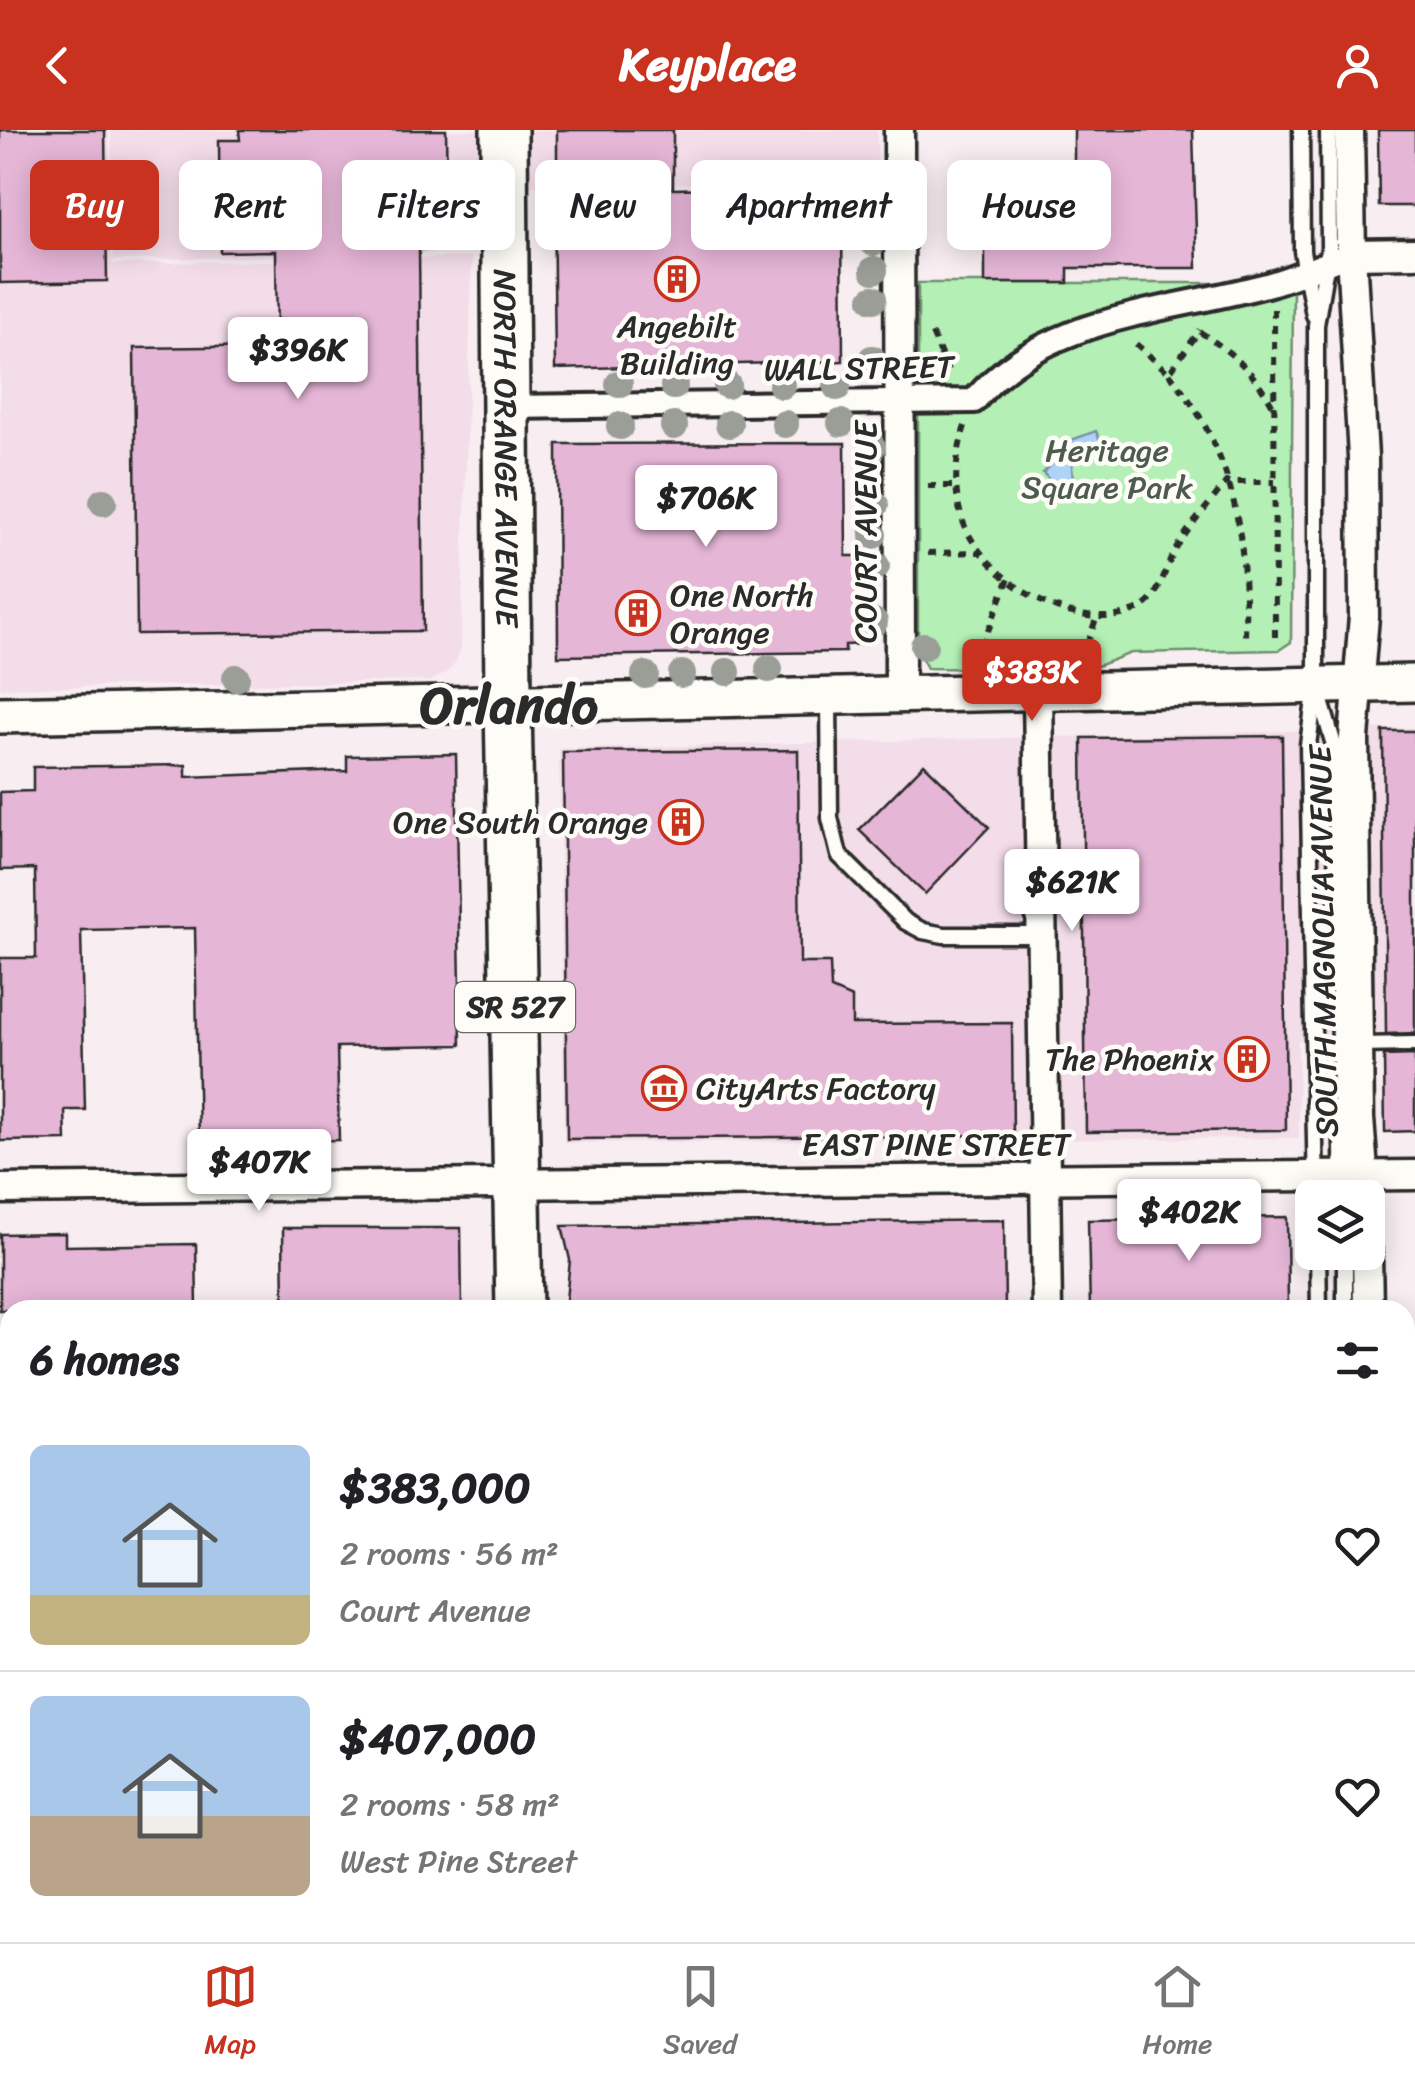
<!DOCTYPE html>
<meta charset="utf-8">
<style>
body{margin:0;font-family:Sriracha,sans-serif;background:#f6f6f6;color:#202124;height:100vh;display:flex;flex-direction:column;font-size:38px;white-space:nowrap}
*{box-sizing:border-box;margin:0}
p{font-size:32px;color:#757577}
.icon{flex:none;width:55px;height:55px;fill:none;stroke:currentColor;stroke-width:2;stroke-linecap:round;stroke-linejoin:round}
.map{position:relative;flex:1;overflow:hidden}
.panel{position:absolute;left:0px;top:1170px;width:1415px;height:642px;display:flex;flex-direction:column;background:#fff;border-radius:30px 30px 0 0;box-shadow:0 5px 25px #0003}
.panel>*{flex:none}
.top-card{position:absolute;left:30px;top:30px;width:1355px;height:90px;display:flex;gap:20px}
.controls{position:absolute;left:1295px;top:1050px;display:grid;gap:20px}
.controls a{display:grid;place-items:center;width:90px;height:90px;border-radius:15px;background:#fff;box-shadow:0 5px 25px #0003;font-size:50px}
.price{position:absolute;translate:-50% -85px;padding:0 22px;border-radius:10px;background:#fff;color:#222;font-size:32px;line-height:65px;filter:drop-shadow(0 2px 5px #0008)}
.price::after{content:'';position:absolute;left:50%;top:60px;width:30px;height:22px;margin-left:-15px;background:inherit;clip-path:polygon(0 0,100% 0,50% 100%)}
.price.on{background:#c8321e;color:#fff}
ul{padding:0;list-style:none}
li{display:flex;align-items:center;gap:30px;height:250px;padding:0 30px}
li+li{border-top:2px solid #e0e0e0}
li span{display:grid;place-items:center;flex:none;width:280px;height:200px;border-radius:15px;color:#555}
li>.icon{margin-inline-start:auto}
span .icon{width:120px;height:120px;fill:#fffc;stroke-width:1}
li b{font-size:42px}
h2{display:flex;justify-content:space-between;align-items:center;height:120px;padding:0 30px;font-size:42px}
.pill{padding:0 35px;border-radius:15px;background:#fff;box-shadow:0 5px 25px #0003;font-size:35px;line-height:90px}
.pill.on{background:#c8321e;color:#fff}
header{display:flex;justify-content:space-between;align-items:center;height:130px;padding:0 30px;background:#c8321e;color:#fff;font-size:45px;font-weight:800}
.dock{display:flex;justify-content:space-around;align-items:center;height:140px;border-top:2px solid #e0e0e0;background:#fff;font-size:28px;color:#757577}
.dock a{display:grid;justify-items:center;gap:5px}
.dock .on{color:#c8321e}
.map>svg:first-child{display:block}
.built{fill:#f3dde9}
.green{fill:#b4f0b5;stroke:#708e70;stroke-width:2.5}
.water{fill:#afd2f7;stroke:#7a8fa5;stroke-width:2.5}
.building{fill:#e6b6d7;stroke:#2b2b2b;stroke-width:2.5}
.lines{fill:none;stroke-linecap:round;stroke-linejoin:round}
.service-casing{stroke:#2b2b2b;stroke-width:21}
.pedestrian-casing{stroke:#2b2b2b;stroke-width:30}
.minor-casing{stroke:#2b2b2b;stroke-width:35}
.tertiary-casing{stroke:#2b2b2b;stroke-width:42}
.primary-casing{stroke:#2b2b2b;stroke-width:52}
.path{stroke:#2b2b2b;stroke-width:6;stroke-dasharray:8 8;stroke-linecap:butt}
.service{stroke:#fdfcf7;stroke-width:14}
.pedestrian{stroke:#fdfcf7;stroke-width:22}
.minor{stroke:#fdfcf7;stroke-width:28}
.tertiary{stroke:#fdfcf7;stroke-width:35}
.primary{stroke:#fdfcf7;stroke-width:45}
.tree{fill:#9a9e97}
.labels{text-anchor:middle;stroke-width:9;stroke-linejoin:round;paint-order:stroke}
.shield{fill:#fdfcf7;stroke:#6a6a68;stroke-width:2.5}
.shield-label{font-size:30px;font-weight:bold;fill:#2b2b2b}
.poi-label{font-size:32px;fill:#2b2b2b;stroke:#fdfcf7;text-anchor:start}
.street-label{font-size:32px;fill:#2b2b2b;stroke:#fdfcf7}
.park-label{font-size:32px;fill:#4d5c4e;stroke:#fdfcf7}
.town-label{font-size:52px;font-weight:bold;fill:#2b2b2b;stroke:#fdfcf7}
</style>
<header><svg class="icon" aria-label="back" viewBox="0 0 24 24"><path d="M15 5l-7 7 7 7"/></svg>Keyplace<svg class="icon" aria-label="person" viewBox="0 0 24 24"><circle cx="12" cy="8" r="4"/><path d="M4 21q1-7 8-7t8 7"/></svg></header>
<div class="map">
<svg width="1415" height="1812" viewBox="0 0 1415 1812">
<rect width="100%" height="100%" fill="#f8eef1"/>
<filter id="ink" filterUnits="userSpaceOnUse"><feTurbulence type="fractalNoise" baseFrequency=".01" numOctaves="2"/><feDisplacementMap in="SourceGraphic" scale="20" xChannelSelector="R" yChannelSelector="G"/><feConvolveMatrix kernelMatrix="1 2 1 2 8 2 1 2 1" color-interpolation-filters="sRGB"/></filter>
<g filter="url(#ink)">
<g class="built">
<path d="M 0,0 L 109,0 L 112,134 L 472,127 L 461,517 L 456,532 L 446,543 L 431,551 L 0,558 Z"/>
<path d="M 111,0 L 877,0 L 878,83 L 717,82 L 716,53 L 465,57 L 464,122 L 113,130 Z"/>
<path d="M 1415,598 L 1415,908 L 1298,910 L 1299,1008 L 564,1013 L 559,619 Z"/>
<path d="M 1405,1663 L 1415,1663 L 1415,1812 L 1393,1812 L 1393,1803 L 1405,1802 Z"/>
</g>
<path class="green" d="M 918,153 L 1293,153 L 1291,512 L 1279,520 L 1131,523 L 1087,540 L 927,538 L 918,522 Z"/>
<path class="water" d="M 1096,301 L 1102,315 L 1088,329 L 1079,329 L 1072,335 L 1073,353 L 1063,364 L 1043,343 L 1056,330 L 1051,325 L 1063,313 Z"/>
<g class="building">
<path d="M 0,0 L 105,0 L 107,151 L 0,153 Z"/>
<path d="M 239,0 L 446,0 L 448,119 L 419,119 L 423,501 L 137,504 L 134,218 L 277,216 L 276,121 L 220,122 L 219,10 L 240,10 Z"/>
<path d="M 557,0 L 673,0 L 673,59 L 716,58 L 716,86 L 842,85 L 843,231 L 555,239 L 553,60 L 557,60 Z"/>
<path d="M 1074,0 L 1193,0 L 1197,138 L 1068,138 L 1068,153 L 985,153 L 985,49 L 1074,48 Z"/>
<path d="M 1378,0 L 1415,0 L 1415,76 L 1379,76 Z"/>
<path d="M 845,313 L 846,426 L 865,426 L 866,514 L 845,515 L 845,522 L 558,526 L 557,314 Z"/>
<path d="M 1383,601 L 1415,601 L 1415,903 L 1386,904 Z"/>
<path d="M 1282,606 L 1286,1000 L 1086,1002 L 1082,608 Z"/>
<path d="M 798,620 L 800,833 L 830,833 L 831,859 L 852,868 L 852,894 L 1012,893 L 1013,1005 L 567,1009 L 563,622 Z"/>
<path d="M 456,624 L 461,915 L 337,917 L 339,1010 L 199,1013 L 195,798 L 81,800 L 85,980 L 65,980 L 66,1010 L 0,1011 L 0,828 L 36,828 L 35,739 L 0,740 L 0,662 L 33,661 L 33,637 L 186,635 L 186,647 L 347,641 L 347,626 Z"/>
<path d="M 924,634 L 989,697 L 925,764 L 859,700 Z"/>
<path d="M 1415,925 L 1415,1001 L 1385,1002 L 1384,926 Z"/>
<path d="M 1287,1087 L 1288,1180 L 1090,1180 L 1088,1090 Z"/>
<path d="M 1004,1090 L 1005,1180 L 565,1180 L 570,1130 L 562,1096 Z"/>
<path d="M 283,1098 L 461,1098 L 462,1180 L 284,1180 Z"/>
<path d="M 65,1103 L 65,1116 L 196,1114 L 197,1180 L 0,1180 L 0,1104 Z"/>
</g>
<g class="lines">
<defs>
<g id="service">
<path d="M 1301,0 L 1302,121 L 1314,185"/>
<path d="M 1318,561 L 1334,615 L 1343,1068"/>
<path d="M 829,566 L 830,688 L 839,725 L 906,792 L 923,801 L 944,805 L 1042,805"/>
<path d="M 1358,915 L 1415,914"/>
<path d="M 1316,1068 L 1308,615 L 1316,555 L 1316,195 L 1329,118 L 1328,0"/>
<path d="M 1318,1122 L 1319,1180"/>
<path d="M 1345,1122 L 1345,1180"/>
<path d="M 1325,1802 L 1325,1812"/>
<path d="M 559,1812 L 559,1802"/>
</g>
<path id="pedestrian" d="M 508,277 L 974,271 C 1043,185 1170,182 1270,154 C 1298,146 1324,134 1351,124"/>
<g id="minor">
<path d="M 899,0 L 900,564"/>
<path d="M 1349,0 L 1351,124 L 1363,327 L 1364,486 L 1354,608 L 1359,988 L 1365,1068"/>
<path d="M 1351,124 L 1415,123"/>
<path d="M 1038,561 L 1047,1180"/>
<path d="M 0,1059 L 1415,1045"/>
<path d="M 1367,1122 L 1368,1180"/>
<path d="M 1405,1603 L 1415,1602"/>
<path d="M 0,1621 L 10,1620"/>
<path d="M 1370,1802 L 1370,1812"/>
</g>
<path id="tertiary" d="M 0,585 L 1415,553"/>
<g id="primary">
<path id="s1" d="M 504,0 L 508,573 L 519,1180"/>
<path d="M 518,1812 L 518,1802"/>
</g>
</defs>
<use href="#service" class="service-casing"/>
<use href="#pedestrian" class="pedestrian-casing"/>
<use href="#minor" class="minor-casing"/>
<use href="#tertiary" class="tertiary-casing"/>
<use href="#primary" class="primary-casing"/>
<g class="path">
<path d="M 1274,179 L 1275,512"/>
<path d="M 1200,202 C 1233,223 1255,243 1274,278"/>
<path d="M 932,204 L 949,243"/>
<path d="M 1136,214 L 1169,243 L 1200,200"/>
<path d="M 1169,243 C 1237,325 1247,410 1245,513"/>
<path d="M 965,296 C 955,327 952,363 964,394 C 987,452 1080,510 1141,478 C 1157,469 1162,449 1169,433 C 1181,404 1208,377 1226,352 L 1275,352"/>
<path d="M 928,356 L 956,356"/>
<path d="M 928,423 L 980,422"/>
<path d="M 1082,529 L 1097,486"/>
<path d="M 976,531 L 1009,448"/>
</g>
<use href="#service" class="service"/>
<use href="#pedestrian" class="pedestrian"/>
<use href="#minor" class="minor"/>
<use href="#tertiary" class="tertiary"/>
<use href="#primary" class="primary"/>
</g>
<g class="tree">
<circle cx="873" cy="112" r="14"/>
<circle cx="874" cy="140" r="14"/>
<circle cx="873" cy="169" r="14"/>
<circle cx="872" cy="229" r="14"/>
<circle cx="619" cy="254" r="14"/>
<circle cx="727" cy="255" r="14"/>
<circle cx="782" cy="255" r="14"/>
<circle cx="674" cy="256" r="14"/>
<circle cx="837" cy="257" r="14"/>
<circle cx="841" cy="293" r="14"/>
<circle cx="729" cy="294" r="14"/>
<circle cx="785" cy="294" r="14"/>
<circle cx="620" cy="296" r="14"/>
<circle cx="674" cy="296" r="14"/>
<circle cx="872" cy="317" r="14"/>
<circle cx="103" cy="372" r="14"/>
<circle cx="875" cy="375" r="14"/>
<circle cx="873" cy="405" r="14"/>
<circle cx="876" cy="436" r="14"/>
<circle cx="874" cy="492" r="14"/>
<circle cx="924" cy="516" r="14"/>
<circle cx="769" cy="539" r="14"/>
<circle cx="727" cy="542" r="14"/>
<circle cx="682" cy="544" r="14"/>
<circle cx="645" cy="545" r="14"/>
<circle cx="236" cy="548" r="14"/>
</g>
</g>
<defs>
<symbol id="building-ring" viewBox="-11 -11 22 22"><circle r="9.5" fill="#fdfcf7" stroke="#c8321e" stroke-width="1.5"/><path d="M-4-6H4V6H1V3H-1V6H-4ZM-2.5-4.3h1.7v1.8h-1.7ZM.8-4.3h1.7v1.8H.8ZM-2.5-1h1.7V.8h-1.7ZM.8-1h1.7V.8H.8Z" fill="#c8321e"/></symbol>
<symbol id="museum-ring" viewBox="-11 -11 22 22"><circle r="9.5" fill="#fdfcf7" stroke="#c8321e" stroke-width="1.5"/><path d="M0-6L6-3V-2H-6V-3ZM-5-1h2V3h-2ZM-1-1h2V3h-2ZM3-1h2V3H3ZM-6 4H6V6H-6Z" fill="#c8321e"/></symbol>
</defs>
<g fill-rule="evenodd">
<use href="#building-ring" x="652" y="124" width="50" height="50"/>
<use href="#building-ring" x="613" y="458" width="50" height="50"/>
<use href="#building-ring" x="656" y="667" width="50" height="50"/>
<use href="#building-ring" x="1222" y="904" width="50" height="50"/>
<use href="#museum-ring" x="639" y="933" width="50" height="50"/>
</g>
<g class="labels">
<rect class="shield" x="455" y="852" width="120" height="50" rx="8"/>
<g class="shield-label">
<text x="515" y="887">SR 527</text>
</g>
<g class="poi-label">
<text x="677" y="207" text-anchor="middle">Angebilt<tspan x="677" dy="37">Building</tspan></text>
<text x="670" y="476">One North<tspan x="670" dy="37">Orange</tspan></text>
<text x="648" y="703" text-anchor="end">One South Orange</text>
<text x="1214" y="940" text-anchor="end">The Phoenix</text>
<text x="696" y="969">CityArts Factory</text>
</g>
<g class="street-label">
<text transform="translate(859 238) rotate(-1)" y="11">WALL STREET</text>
<text dy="11" stroke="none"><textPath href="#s1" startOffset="318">NORTH ORANGE AVENUE</textPath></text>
<text transform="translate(865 402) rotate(-90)" y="11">COURT AVENUE</text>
<text transform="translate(1323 811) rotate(-91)" y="11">SOUTH MAGNOLIA AVENUE</text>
<text x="936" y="1025">EAST PINE STREET</text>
</g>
<g class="park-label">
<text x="1107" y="331">Heritage<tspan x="1107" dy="37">Square Park</tspan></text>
</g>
<g class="town-label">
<text x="509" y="593">Orlando</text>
</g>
</g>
</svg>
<div class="controls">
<a><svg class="icon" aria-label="layers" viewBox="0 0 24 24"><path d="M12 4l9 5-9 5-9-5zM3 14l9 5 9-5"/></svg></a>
</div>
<b class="price" style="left:298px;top:272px">$396K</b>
<b class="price" style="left:706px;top:420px">$706K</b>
<b class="price on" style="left:1032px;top:594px">$383K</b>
<b class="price" style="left:1072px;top:804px">$621K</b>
<b class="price" style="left:259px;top:1084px">$407K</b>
<b class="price" style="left:1189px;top:1134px">$402K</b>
<div class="top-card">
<a class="pill on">Buy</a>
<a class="pill">Rent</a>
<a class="pill">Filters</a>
<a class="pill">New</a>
<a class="pill">Apartment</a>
<a class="pill">House</a>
</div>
<section class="panel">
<h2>6 homes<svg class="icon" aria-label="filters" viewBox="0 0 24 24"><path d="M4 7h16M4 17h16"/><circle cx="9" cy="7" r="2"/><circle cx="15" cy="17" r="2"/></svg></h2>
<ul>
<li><span style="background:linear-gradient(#a9c7e8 75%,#c2b280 0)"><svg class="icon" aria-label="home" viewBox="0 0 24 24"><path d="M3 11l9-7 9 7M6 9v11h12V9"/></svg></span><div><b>$383,000</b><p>2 rooms · 56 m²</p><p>Court Avenue</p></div><svg class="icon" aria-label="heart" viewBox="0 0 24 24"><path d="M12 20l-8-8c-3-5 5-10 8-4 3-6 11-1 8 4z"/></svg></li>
<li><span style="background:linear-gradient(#a9c7e8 60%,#b9a48a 0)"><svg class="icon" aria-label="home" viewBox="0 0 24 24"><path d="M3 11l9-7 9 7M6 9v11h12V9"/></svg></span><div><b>$407,000</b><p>2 rooms · 58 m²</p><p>West Pine Street</p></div><svg class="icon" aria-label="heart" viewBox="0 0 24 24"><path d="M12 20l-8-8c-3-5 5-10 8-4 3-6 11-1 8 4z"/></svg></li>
</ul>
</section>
</div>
<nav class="dock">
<a class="on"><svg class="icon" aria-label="map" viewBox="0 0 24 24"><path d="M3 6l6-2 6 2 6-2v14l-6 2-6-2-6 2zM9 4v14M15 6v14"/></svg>Map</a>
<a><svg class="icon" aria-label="saved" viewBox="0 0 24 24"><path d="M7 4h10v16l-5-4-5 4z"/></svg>Saved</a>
<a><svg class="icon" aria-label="home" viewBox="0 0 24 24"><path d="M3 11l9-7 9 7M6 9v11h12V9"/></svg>Home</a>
</nav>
